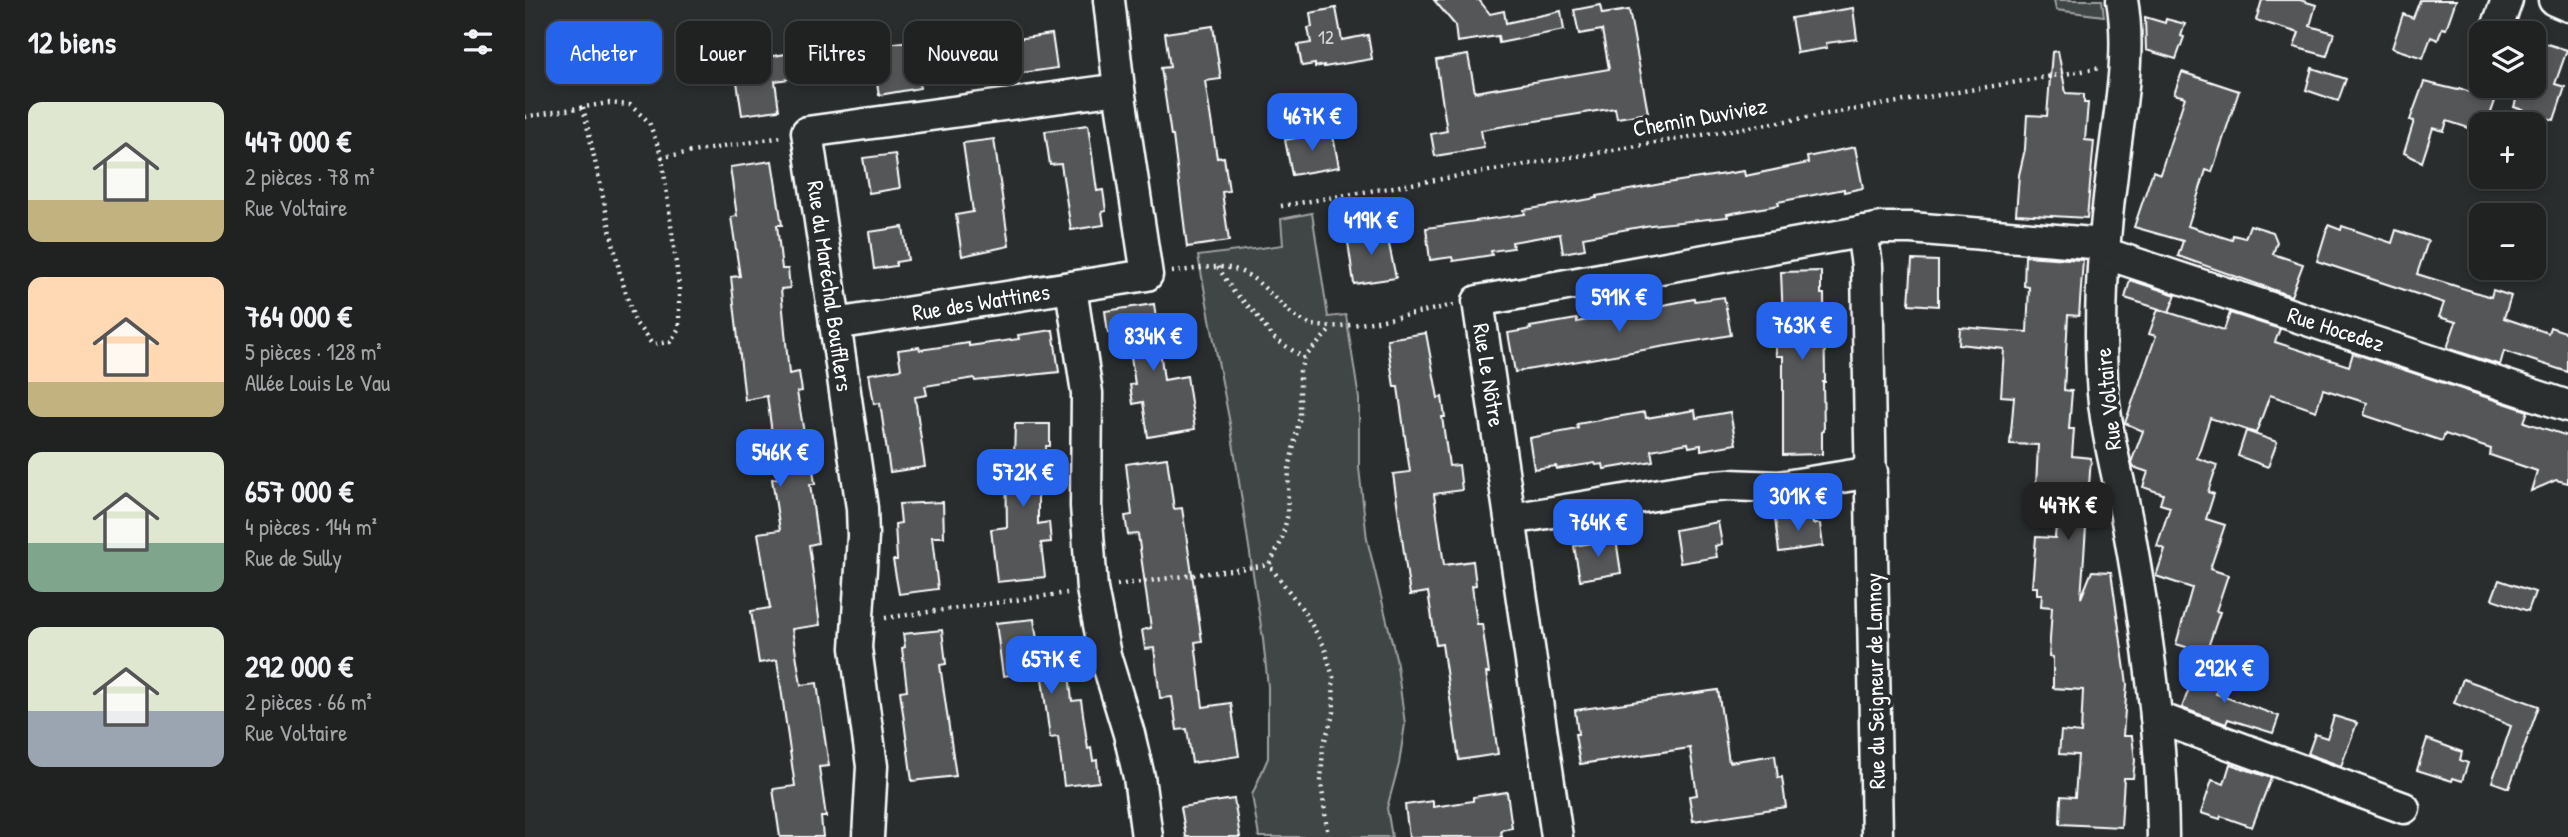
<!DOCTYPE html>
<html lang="fr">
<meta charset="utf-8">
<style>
body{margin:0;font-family:"Patrick Hand",sans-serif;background:#2d2f2f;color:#f1f3f6;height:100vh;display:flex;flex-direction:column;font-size:26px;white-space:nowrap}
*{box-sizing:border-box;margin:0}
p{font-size:23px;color:#a2a4a5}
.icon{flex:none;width:38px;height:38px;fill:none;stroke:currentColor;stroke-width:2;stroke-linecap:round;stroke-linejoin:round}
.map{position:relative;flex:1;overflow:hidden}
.drawer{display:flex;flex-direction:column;background:#202222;width:525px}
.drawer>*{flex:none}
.banner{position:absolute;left:21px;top:21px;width:665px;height:63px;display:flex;gap:14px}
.tools{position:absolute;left:1944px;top:21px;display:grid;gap:14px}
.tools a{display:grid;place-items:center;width:77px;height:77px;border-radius:14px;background:#202222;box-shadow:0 4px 10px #0003,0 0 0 2px #3d3f40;font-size:35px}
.price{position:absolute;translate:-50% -60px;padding:0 16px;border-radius:14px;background:#2563eb;color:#fff;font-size:23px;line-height:46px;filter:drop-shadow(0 2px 4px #0008)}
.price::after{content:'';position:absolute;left:50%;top:42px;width:21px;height:16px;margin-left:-10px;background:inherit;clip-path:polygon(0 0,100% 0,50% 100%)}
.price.active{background:#222;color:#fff}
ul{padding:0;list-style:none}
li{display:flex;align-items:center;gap:21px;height:175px;padding:0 28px}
li span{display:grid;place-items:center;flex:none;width:196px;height:140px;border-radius:14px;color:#555}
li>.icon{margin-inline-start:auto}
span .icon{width:84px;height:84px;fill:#fffc;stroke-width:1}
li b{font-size:30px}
h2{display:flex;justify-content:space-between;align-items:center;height:84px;padding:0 28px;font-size:30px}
.chip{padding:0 24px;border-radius:14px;background:#202222;box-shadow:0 4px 10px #0003,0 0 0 2px #3d3f40;font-size:24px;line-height:63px}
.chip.active{background:#2563eb;color:#fff}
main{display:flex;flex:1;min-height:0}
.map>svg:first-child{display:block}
.green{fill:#414445;stroke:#a0a2a2;stroke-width:2}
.building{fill:#555758;stroke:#fff;stroke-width:2}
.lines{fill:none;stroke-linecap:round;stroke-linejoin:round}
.minor-casing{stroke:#fff;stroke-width:35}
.path{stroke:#fff;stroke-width:4.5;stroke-dasharray:2 5;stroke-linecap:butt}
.minor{stroke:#2a2d2e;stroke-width:30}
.labels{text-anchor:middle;stroke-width:7;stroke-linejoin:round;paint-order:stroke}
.number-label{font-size:19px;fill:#d4d5d5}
.street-label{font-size:23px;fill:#fff;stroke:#2a2d2e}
</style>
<main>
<section class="drawer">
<h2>12 biens<svg class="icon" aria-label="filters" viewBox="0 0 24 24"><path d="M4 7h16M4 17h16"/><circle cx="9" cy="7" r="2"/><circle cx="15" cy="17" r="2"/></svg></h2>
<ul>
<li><span style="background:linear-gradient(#dfe7d0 70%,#c2b280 0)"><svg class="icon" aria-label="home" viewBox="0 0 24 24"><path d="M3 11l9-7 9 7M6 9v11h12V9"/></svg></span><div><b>447 000 €</b><p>2 pièces · 78 m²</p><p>Rue Voltaire</p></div></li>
<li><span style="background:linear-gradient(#ffd9b3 75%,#c2b280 0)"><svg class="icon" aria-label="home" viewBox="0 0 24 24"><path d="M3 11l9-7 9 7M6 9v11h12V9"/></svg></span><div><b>764 000 €</b><p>5 pièces · 128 m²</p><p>Allée Louis Le Vau</p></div></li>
<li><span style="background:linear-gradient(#dfe7d0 65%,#7fa58c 0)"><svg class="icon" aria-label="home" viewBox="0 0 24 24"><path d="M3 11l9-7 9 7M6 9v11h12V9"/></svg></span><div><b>657 000 €</b><p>4 pièces · 144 m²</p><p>Rue de Sully</p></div></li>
<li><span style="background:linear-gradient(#dfe7d0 60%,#9aa5b1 0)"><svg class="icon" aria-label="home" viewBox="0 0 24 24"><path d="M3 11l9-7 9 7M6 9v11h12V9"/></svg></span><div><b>292 000 €</b><p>2 pièces · 66 m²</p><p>Rue Voltaire</p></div></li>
</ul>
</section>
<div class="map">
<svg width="2043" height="837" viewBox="0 0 2043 837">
<rect width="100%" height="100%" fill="#2a2d2e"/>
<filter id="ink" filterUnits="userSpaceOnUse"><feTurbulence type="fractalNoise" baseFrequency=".0143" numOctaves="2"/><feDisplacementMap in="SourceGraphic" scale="14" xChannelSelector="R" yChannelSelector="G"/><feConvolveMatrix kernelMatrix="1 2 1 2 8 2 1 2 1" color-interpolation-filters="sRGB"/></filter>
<g filter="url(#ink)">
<g class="green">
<path d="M 1529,0 L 1577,0 L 1579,16 L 1531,10 Z"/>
<path d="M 787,213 L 803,317 L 821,315 L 834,399 L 834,468 L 842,539 L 871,658 L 880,724 L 874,764 L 862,808 L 867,837 L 734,837 L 727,795 L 743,758 L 743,687 L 738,639 L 706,429 L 673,256 L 758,245 L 756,219 Z"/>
</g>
<g class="building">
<path d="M 909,0 L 954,0 L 965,14 L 979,11 L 981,23 L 1036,11 L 1039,30 L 974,43 L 973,36 L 932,42 L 930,25 Z"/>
<path d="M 1737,0 L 1775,0 L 1791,5 L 1785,26 L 1809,33 L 1802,56 L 1769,47 L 1774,33 L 1731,20 Z"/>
<path d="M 1895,0 L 1931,0 L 1921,29 L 1917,28 L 1913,40 L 1906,37 L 1898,58 L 1867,48 L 1878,14 L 1888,18 Z"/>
<path d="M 1075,5 L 1077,14 L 1104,10 L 1123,113 L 1092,118 L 1090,108 L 956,130 L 959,148 L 910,156 L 906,134 L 922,131 L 911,60 L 943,55 L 950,92 L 1084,69 L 1077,30 L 1054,34 L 1049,10 Z"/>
<path d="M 811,8 L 817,40 L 843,35 L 847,59 L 799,67 L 799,65 L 790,67 L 790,64 L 777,66 L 773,45 L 786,43 L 783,28 L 787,27 L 785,13 Z"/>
<path d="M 1328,8 L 1332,39 L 1301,43 L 1302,48 L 1272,53 L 1266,18 Z"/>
<path d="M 1620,17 L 1640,23 L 1641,19 L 1660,24 L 1656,36 L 1659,37 L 1651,59 L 1621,50 Z"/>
<path d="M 688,26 L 696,79 L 680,81 L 692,158 L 699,157 L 704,191 L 697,192 L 704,241 L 662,247 L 648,136 L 646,136 L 636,68 L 645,67 L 640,33 Z"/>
<path d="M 527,34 L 532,68 L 490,74 L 485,40 Z"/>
<path d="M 2009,40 L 2042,50 L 2030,84 L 2040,87 L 2029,120 L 2018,117 L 2012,135 L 2009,134 L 2009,114 L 1989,107 L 1995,86 L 2009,86 Z"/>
<path d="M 385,41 L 395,88 L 354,95 L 346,46 Z"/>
<path d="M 1533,51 L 1541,93 L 1559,94 L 1559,103 L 1563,103 L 1560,140 L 1569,141 L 1562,218 L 1491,214 L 1494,175 L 1500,149 L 1502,115 L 1522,116 L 1527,52 Z"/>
<path d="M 274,52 L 278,77 L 250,81 L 254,110 L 217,115 L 209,62 Z"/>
<path d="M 1787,68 L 1821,79 L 1813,101 L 1781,90 Z"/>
<path d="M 1657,72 L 1714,91 L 1687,172 L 1681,170 L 1663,226 L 1707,240 L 1708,235 L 1720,238 L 1725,225 L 1748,232 L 1752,242 L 1748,254 L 1778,264 L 1766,296 L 1653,256 L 1658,241 L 1609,227 L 1628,171 L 1635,174 L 1660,97 L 1649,94 Z"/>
<path d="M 1899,82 L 1933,90 L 1934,88 L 1970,101 L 1962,124 L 1956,124 L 1956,132 L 1922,121 L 1919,131 L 1908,128 L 1897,162 L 1879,153 L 1889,121 L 1885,120 Z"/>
<path d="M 563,125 L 572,191 L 578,190 L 581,211 L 577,212 L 579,225 L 546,230 L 536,164 L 525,165 L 520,131 Z"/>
<path d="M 807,131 L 814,167 L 767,175 L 760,140 Z"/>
<path d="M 469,139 L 484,246 L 437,256 L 431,215 L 448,212 L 438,143 Z"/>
<path d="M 1330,147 L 1338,188 L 1319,192 L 1319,189 L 1253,202 L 1254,205 L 1202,214 L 1203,217 L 1126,225 L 1058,237 L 1060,249 L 1038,253 L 1035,234 L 987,242 L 988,248 L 966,251 L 967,255 L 928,261 L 927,257 L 905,260 L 901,228 L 1000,214 L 999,210 L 1072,198 L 1072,196 L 1136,184 L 1219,171 L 1220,176 L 1283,163 L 1282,157 Z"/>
<path d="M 370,154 L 375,188 L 344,193 L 338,158 Z"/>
<path d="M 247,161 L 257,225 L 252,225 L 257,269 L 263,269 L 265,288 L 256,289 L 264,374 L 274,372 L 277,391 L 272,392 L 279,433 L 283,432 L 290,484 L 285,484 L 293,543 L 284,545 L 295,625 L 267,629 L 276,685 L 292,683 L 295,705 L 304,766 L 294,767 L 301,817 L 296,817 L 298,837 L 255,837 L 248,789 L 270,786 L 252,660 L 234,663 L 226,611 L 245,608 L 233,533 L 255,530 L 247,479 L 253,478 L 242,396 L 220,400 L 206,277 L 215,276 L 206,217 L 212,216 L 205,167 Z"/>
<path d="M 1803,225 L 1816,230 L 1817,226 L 1867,243 L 1871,230 L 1903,241 L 1892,274 L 1966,297 L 1968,290 L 1986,296 L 1979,318 L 2023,333 L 2025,327 L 2043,333 L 2043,372 L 1979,351 L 1975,365 L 1922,348 L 1931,322 L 1914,317 L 1919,303 L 1792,261 Z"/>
<path d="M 378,227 L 383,260 L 371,262 L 371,266 L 349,269 L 344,232 Z"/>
<path d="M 861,230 L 871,278 L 829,284 L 822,235 Z"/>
<path d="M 1500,256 L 1558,260 L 1554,316 L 1543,315 L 1539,390 L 1547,391 L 1544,429 L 1549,429 L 1547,456 L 1566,458 L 1556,598 L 1567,571 L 1586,572 L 1602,684 L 1598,736 L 1607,736 L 1610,760 L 1608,778 L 1599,778 L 1596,827 L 1535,824 L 1536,796 L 1550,797 L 1553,755 L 1534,754 L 1536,731 L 1556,733 L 1558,690 L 1528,688 L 1528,657 L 1524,656 L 1527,607 L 1516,606 L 1517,594 L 1512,594 L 1512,587 L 1507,587 L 1511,537 L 1530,538 L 1534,487 L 1511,487 L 1513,445 L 1485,444 L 1489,397 L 1476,396 L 1479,349 L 1434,344 L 1435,327 L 1502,332 L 1504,287 L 1499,286 Z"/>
<path d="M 1387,260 L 1413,261 L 1413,306 L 1384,304 Z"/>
<path d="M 1296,271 L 1296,294 L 1299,294 L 1300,382 L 1298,382 L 1299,431 L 1297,432 L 1297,454 L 1258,455 L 1258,356 L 1251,356 L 1250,321 L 1258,321 L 1256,272 Z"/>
<path d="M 1605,280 L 1651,295 L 1644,312 L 1600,298 Z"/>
<path d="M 1199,297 L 1206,335 L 990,372 L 983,333 L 1006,329 L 1005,327 L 1052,319 L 1052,322 L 1169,299 L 1170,301 Z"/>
<path d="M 629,304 L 639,380 L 662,376 L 670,429 L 623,437 L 618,402 L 608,404 L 605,385 L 610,384 L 602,330 L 583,333 L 580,311 Z"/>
<path d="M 1633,309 L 1699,330 L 1705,313 L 1755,329 L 1750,342 L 1824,366 L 1828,353 L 2003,411 L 1999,422 L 2043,436 L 2043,483 L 2031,480 L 2006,491 L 2012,471 L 1965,455 L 1966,449 L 1920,434 L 1917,441 L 1839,415 L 1842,403 L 1798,389 L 1791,411 L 1745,395 L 1731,433 L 1685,418 L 1672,458 L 1692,465 L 1683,492 L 1689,494 L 1681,519 L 1700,525 L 1685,569 L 1703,575 L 1691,611 L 1695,612 L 1681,653 L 1651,644 L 1667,588 L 1631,576 L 1640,549 L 1632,546 L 1645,507 L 1635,504 L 1638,494 L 1618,487 L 1623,472 L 1608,467 L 1607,460 L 1618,431 L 1600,423 L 1631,336 L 1624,334 Z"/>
<path d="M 528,330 L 534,372 L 450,381 L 449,378 L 400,386 L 402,395 L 390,397 L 400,467 L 365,472 L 355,403 L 349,404 L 344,374 L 376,369 L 373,350 L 394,347 L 395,350 L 444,343 L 444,346 L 494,339 L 493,335 Z"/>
<path d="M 901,333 L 913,398 L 917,397 L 920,417 L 917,417 L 924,466 L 934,465 L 937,490 L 909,494 L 919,565 L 948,561 L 951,585 L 947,586 L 952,624 L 957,624 L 964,673 L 961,673 L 973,754 L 934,760 L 917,644 L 911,645 L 903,592 L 885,595 L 868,474 L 885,472 L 873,387 L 869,387 L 862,339 Z"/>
<path d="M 1170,410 L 1171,418 L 1205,412 L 1211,444 L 1176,450 L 1176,445 L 1164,447 L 1163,443 L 1126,450 L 1128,461 L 1079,469 L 1078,464 L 1071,465 L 1070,463 L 1032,469 L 1031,466 L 1009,469 L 1004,438 L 1053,429 L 1052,424 L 1120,412 L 1121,418 Z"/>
<path d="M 490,424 L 525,424 L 525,446 L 521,446 L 521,459 L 516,459 L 517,481 L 513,481 L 513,524 L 524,522 L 526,542 L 516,543 L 520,577 L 472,582 L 466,529 L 482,527 L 481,459 L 489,459 Z"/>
<path d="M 1721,431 L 1752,442 L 1743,467 L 1713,456 Z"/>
<path d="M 642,458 L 649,509 L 657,508 L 669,587 L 677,641 L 670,642 L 678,707 L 706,703 L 714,756 L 667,763 L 662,729 L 652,730 L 647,697 L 635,698 L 629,648 L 620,649 L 617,630 L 626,628 L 613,534 L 603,535 L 600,516 L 607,515 L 601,464 Z"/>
<path d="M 418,502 L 419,537 L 407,537 L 413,589 L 374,594 L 368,560 L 372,560 L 370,524 L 376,523 L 374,504 Z"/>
<path d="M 1286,513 L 1288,524 L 1295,524 L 1298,546 L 1254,552 L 1250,518 Z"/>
<path d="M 1193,522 L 1197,544 L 1190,546 L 1192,557 L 1155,563 L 1150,530 Z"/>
<path d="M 1091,539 L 1096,573 L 1055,580 L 1049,546 Z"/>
<path d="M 1974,580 L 2010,592 L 2003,611 L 1967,599 Z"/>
<path d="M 509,619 L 513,647 L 541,644 L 547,701 L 556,700 L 563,749 L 566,748 L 568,761 L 572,760 L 574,782 L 539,786 L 533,737 L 525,738 L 516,671 L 478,676 L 471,623 Z"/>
<path d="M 417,630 L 421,664 L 415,665 L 431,776 L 387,781 L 375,691 L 382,690 L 377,648 L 380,647 L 378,634 Z"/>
<path d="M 1671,669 L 1697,678 L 1691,694 L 1754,716 L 1748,733 L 1703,719 L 1701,724 L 1657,708 Z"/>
<path d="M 1938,679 L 2014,706 L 1984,788 L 1967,782 L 1986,726 L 1929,703 Z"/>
<path d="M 1193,690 L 1204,762 L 1250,755 L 1253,778 L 1257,777 L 1261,807 L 1168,821 L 1164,796 L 1172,795 L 1165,748 L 1055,764 L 1050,734 L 1053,734 L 1050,710 Z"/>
<path d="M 1809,716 L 1832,723 L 1816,766 L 1783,754 L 1790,734 L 1802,738 Z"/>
<path d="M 1902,739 L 1937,752 L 1935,760 L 1943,763 L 1937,781 L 1928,778 L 1927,781 L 1892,770 Z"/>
<path d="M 1705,764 L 1746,778 L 1727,827 L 1696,816 L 1695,819 L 1676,813 L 1687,780 L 1699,784 Z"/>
<path d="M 982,792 L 987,828 L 976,830 L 977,837 L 884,837 L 880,805 L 908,801 L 908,807 L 948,801 L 948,797 Z"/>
<path d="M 709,799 L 715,837 L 661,837 L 656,807 Z"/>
</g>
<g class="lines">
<defs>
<g id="minor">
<path d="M 1597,0 C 1607,57 1593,117 1587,174 C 1578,242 1574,312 1577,380 C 1580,435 1597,488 1606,542 C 1623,639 1637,738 1638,837"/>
<path d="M 2029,0 L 2043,6"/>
<path d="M 1970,33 L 1982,0"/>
<path d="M 1337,231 L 1342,266 L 1352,837"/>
<path d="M 1579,253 L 2043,406"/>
<path d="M 546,288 L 562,393 L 561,506 L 567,589 L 580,655 L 604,734 L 614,777 L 622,837"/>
<path d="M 310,324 L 622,275 L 594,89 L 584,0"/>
<path d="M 986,519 L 1177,487 L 1204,485 L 1254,487 L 1347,472"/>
<path d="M 1631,717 L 1879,808"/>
<path d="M 343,837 L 347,766 L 331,648 L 338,536 L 337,508 L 282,132 L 594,89"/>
<path d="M 1032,837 L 953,301 L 1357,228 L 1386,228 L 1579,244"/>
</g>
</defs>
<use href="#minor" class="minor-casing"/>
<g class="path">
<path d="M 58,107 L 95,274 L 110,322 L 127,344 L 145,342 L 154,328 L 154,286 L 137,157"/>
<path d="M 0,117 L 83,103 L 105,105 L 124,122 L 137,157 L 257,137"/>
<path d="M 756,206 L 1575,68"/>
<path d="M 693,267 L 708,291 L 731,314 L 747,337 L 779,358"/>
<path d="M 647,272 C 668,270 692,263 712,270 C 741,280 756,313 785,324 C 811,334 898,311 929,305"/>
<path d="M 592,585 L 744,565"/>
<path d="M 360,618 L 542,593"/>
<path d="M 803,837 L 796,782 L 798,746 L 809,712 L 808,677 L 799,646 L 778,610 L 744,565 L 756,542 L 762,518 L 764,469 L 775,416 L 775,371 L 779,358 L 807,328"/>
</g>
<use href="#minor" class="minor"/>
</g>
</g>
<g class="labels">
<g class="number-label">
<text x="801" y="44">12</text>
</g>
<g class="street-label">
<text transform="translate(1175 117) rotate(-10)" y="8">Chemin Duviviez</text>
<text transform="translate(305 286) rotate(82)" y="8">Rue du Maréchal Boufflers</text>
<text transform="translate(456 302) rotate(-9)" y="8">Rue des Wattines</text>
<text transform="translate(1811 329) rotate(18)" y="8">Rue Hocedez</text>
<text transform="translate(964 375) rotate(81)" y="8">Rue Le Nôtre</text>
<text transform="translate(1583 399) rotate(-96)" y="8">Rue Voltaire</text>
<text transform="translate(1350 681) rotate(-91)" y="8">Rue du Seigneur de Lannoy</text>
</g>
</g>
</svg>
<div class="tools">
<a><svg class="icon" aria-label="layers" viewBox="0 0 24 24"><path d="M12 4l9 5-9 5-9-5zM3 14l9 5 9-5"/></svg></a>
<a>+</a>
<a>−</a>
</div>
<b class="price" style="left:787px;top:153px">467K €</b>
<b class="price" style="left:846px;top:257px">419K €</b>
<b class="price" style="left:1094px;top:334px">591K €</b>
<b class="price" style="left:1277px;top:362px">763K €</b>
<b class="price" style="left:628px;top:373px">834K €</b>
<b class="price" style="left:255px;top:489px">546K €</b>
<b class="price" style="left:498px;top:509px">572K €</b>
<b class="price" style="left:1273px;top:533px">301K €</b>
<b class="price active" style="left:1543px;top:542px">447K €</b>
<b class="price" style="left:1073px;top:559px">764K €</b>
<b class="price" style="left:526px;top:696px">657K €</b>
<b class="price" style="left:1699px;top:705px">292K €</b>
<div class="banner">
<a class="chip active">Acheter</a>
<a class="chip">Louer</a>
<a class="chip">Filtres</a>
<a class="chip">Nouveau</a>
</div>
</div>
</main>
